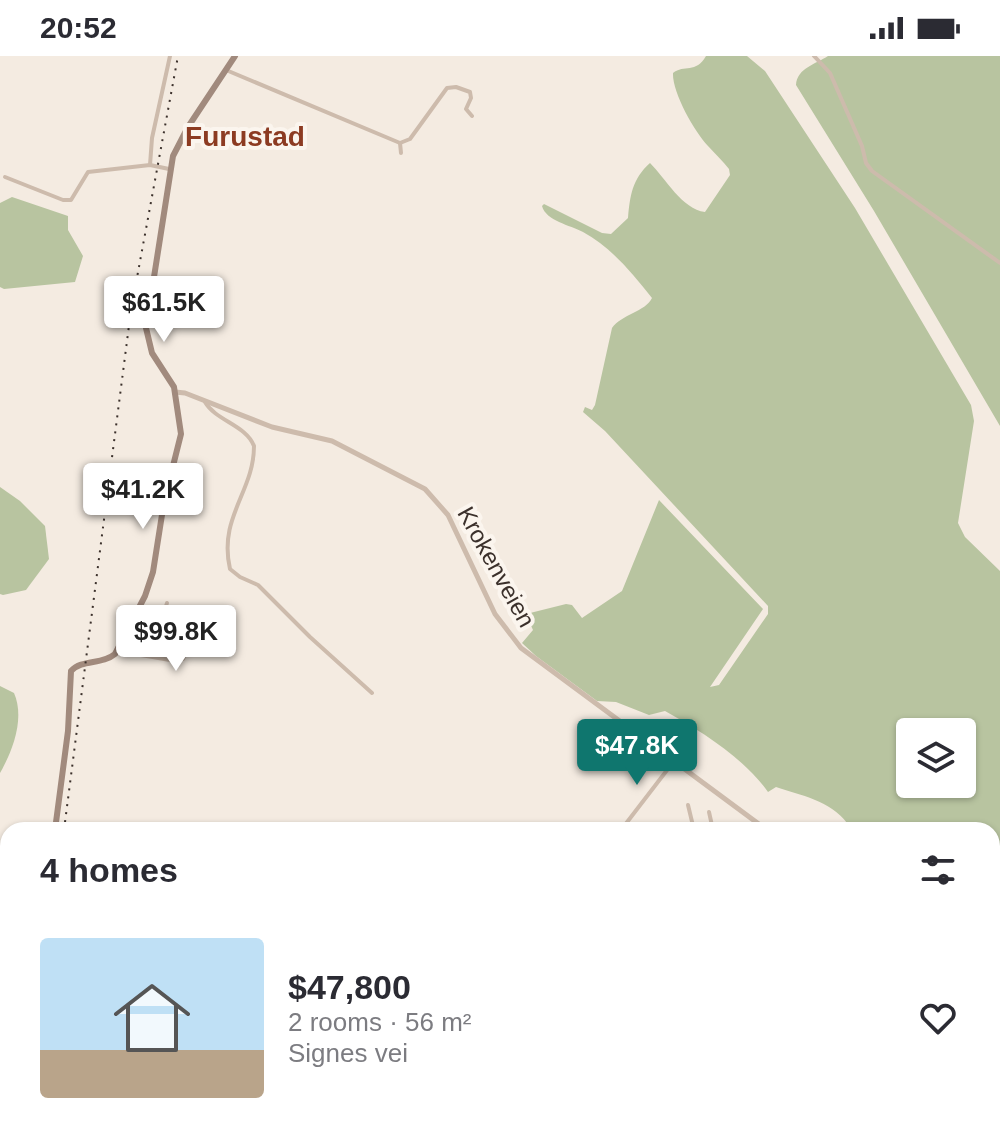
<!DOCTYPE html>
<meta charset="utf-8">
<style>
body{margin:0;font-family:Helvetica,sans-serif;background:#f7f7f7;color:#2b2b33;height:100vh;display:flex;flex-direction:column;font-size:30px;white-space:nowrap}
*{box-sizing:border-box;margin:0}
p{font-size:26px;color:#7c7c81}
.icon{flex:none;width:44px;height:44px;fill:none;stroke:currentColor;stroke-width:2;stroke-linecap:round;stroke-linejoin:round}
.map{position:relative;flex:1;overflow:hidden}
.sheet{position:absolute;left:0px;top:766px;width:1000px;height:312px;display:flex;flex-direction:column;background:#fff;border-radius:24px 24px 0 0;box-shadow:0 2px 6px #0004}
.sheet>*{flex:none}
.tools{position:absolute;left:896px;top:662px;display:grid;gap:16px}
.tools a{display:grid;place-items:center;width:80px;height:80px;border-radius:8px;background:#fff;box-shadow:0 2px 6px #0004;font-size:40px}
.price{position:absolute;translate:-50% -68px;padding:0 18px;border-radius:8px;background:#fff;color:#222;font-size:26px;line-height:52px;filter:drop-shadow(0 2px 4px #0008)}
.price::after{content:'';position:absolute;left:50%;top:48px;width:24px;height:18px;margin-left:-12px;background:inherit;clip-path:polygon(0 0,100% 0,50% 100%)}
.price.active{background:#0f766e;color:#fff}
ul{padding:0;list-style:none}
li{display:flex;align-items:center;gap:24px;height:200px;padding:0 40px}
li+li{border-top:2px solid #e1e1e2}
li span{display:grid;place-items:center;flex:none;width:224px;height:160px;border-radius:8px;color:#555}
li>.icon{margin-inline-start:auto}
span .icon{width:96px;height:96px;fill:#fffc;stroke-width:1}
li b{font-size:34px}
h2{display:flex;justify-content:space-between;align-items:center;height:96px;padding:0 40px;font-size:34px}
.status{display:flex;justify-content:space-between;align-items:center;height:56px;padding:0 40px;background:#fff;direction:ltr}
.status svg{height:22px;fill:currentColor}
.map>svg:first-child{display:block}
.green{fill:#b8c4a0;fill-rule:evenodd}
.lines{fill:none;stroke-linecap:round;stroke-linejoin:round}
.minor{stroke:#cdbbac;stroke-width:4}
.tertiary{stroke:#cdbbac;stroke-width:5}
.secondary{stroke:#a18a7d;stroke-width:6}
.rail{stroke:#3b302b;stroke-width:2;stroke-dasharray:2 6;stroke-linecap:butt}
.labels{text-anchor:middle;stroke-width:8;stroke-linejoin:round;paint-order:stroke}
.street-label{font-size:24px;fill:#3b302b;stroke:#fbf5ee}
.quarter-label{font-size:28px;font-weight:bold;fill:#8c3b22;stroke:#fbf5ee}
</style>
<div class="status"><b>20:52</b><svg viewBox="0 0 49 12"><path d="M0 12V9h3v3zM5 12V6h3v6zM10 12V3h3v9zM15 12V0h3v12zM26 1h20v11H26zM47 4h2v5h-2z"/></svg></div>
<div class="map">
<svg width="1000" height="1078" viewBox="0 0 1000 1078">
<rect width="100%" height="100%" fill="#f4ebe1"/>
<g class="green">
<path d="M 706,0 L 747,0 L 765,15 L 855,152 L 971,349 L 974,365 L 958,467 L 965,481 L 1000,515 L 1000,790 L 992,812 L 992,774 L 843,774 L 847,767 C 831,745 800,739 776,731 L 768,736 C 744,702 701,675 665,655 L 649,659 L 616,646 L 597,645 L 536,600 L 522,587 L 533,574 L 528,563 L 530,557 L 566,548 L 572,549 L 582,562 L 622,535 L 659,444 L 763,553 L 710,631 L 719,629 L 768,558 L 768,550 L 605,375 L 583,356 L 585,351 L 592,354 L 595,349 L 612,272 C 622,258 645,256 652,242 C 632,217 612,192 583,176 C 570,169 546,165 542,150 L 544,148 L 602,177 L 611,178 L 628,162 C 630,140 632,123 650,107 C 666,123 682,153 705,156 L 730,119 L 729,113 C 723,105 715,98 708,90 C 694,75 672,36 673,17 C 684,8 696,18 706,0 ZM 910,676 L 962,676 L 962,728 L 910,728 Z"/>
<path d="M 828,0 L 1000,0 L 1000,370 L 874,155 L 796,29 C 797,12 816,8 828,0 Z"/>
<path d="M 12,141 L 68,160 L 68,174 L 83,200 L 75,226 L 4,233 L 0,231 L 0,147 Z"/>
<path d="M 0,431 L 20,445 L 45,470 L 49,503 L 26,534 L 3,539 L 0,538 Z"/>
<path d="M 0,630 L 14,637 C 25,662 13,694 0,717 Z"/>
</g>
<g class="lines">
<g class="minor">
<path d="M 814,0 L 830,17 L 862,90 L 866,107 L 872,115 L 1000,207"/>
<path d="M 226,14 L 400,87 L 410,83 L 447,32 L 456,31 L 470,36 L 471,42 L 466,53 L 472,60"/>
<path d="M 400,87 L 401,97"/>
<path d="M 150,109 L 152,82 L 170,0"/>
<path d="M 5,121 L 63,144 L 71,144 L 88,116 L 150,109 L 169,113"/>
<path d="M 205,346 C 216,365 246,369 254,390 C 254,436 218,461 230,513 L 240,521 L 258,529 L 310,581 L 372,637"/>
<path d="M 118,595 L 170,604 L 183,603 L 198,567"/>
<path d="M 150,600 L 167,547"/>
<path d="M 688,749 L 694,774"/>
<path d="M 709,756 L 713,774"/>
<path d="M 621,774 L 674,705"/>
<path d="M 0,866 L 8,870"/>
<path d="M 992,991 L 1000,983"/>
<path d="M 0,1015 L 8,1016"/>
<path d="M 0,1065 L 11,1078"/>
<path d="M 404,1070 L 413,1078"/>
<path d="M 667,1070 L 676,1078"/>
<path d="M 294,1078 L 300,1070"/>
<path d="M 552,1078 L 553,1070"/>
<path d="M 858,1078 L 861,1070"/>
<path d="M 930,1078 L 931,1070"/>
<path d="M 996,1078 L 1000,1065"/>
</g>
<path class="tertiary" d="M 175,336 L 185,337 L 272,371 L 332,385 L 425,433 L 448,459 L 495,558 L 521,592 L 767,774"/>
<g class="secondary">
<path d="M 55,774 L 68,675 L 71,615 C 82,603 102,609 115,598 L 145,540 L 153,516 L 164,446 L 181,378 L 174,331 L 152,297 L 146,272 L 173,100 L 188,71 L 235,0"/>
<path d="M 992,895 L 1000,890"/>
<path d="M 992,940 L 1000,946"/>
<path d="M 51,1070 L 51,1078"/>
<path d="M 741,1078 L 756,1070"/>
</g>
<g class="rail">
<path d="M 64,774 L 131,254 L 178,0"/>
<path d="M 58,1070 L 60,1078"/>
</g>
</g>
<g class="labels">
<g class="street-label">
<text transform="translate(496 511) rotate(61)" y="8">Krokenveien</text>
</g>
<g class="quarter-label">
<text x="245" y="90">Furustad</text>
</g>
</g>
</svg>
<div class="tools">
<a><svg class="icon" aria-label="layers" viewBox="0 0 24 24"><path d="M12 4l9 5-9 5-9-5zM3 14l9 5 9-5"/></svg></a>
</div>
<b class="price" style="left:164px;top:288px">$61.5K</b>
<b class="price" style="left:143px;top:475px">$41.2K</b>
<b class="price" style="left:176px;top:617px">$99.8K</b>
<b class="price active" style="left:637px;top:731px">$47.8K</b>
<section class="sheet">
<h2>4 homes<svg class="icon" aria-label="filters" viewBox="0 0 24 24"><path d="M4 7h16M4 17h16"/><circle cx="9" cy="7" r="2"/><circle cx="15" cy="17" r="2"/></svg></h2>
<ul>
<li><span style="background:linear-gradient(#bfe0f5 70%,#b9a48a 0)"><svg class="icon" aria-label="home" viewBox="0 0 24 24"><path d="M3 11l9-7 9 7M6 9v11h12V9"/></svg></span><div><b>$47,800</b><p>2 rooms · 56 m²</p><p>Signes vei</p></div><svg class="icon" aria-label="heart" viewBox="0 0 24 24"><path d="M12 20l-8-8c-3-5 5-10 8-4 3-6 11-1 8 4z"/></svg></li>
</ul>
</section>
</div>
